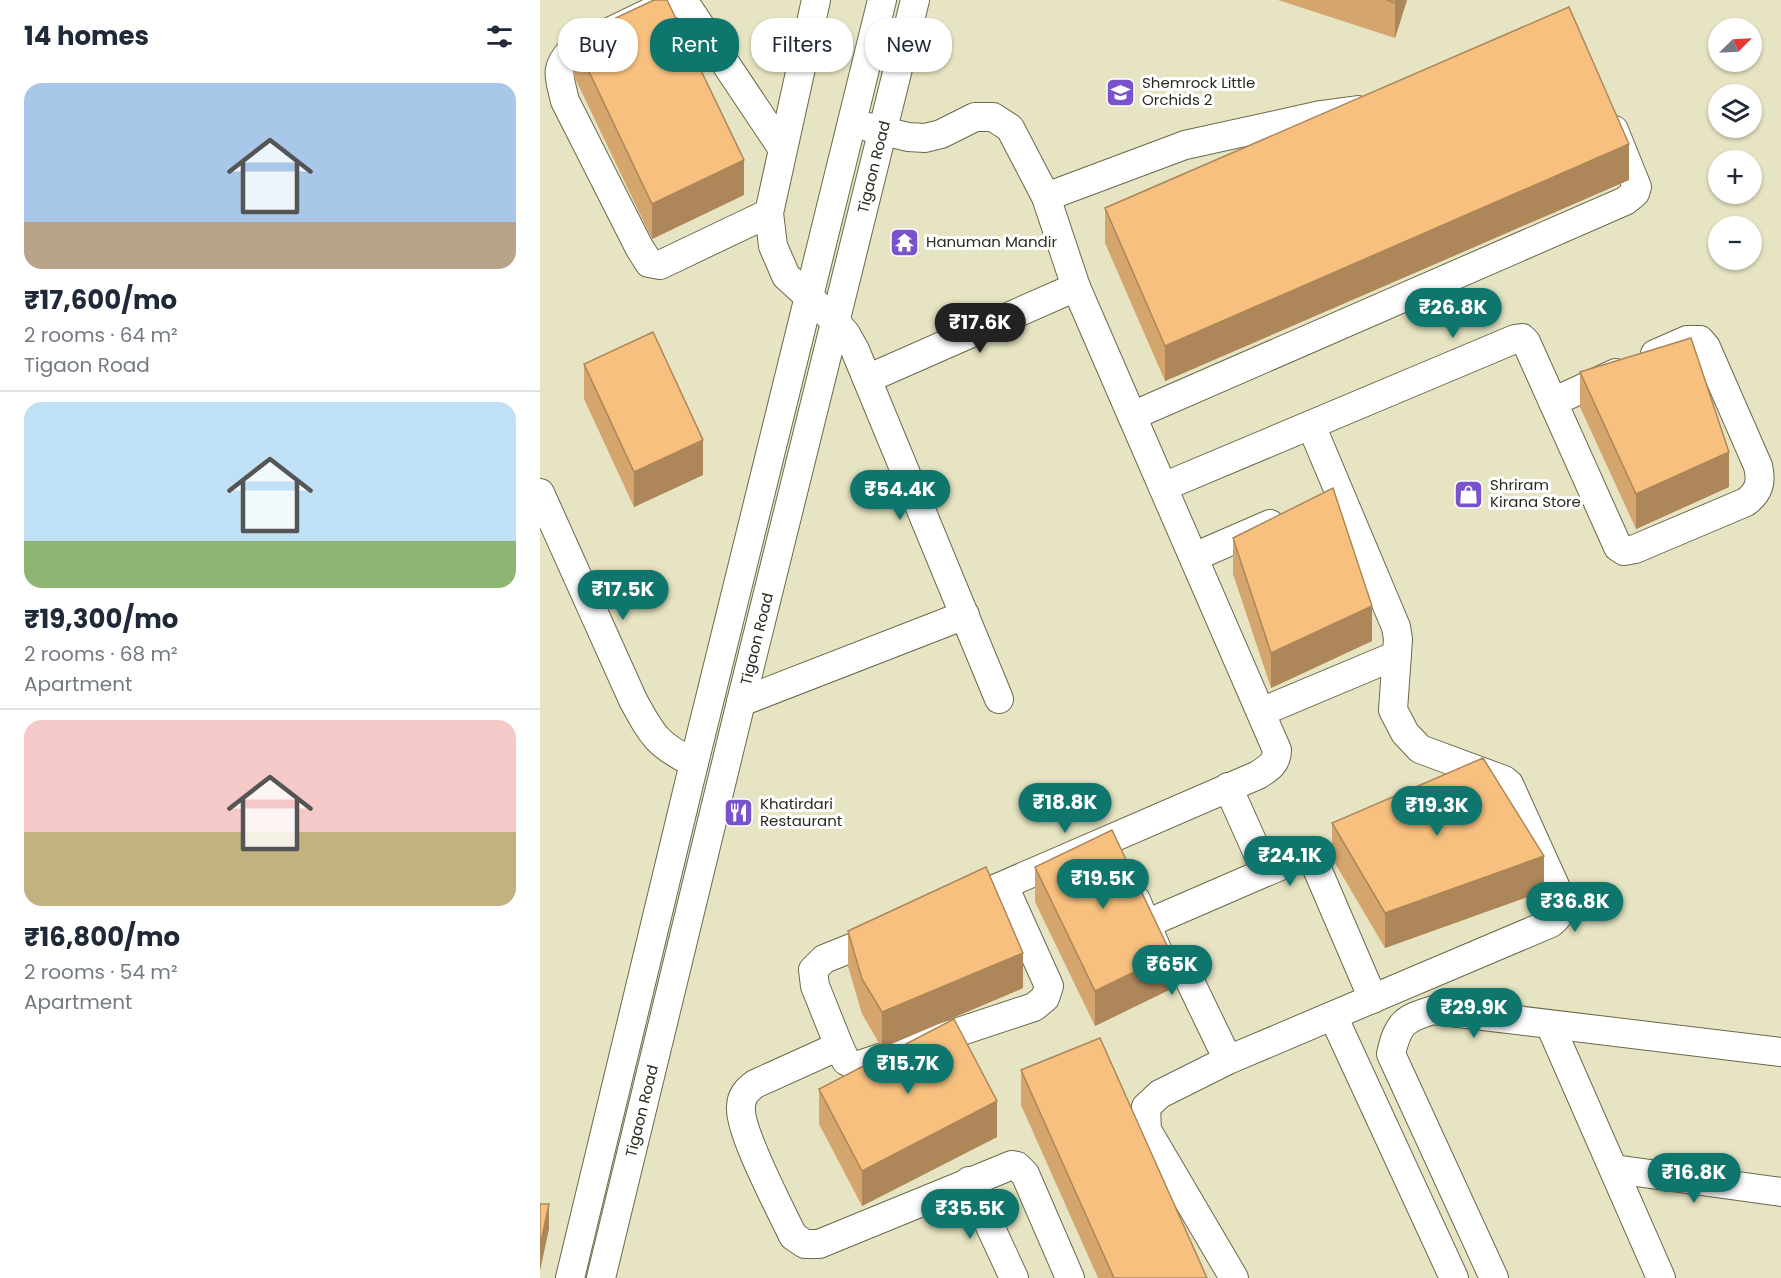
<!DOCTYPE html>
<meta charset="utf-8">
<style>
body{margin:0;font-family:Poppins,sans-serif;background:#f2f2f3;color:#1f2937;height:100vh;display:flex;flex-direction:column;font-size:22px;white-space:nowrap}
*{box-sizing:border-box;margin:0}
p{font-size:20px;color:#747a83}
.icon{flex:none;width:33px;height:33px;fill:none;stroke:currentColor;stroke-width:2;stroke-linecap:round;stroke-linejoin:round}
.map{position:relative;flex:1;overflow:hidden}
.side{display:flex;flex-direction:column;background:#fff;width:540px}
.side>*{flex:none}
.guide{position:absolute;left:18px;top:18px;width:570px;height:54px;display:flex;gap:12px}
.needle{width:39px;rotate:66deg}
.fabs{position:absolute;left:1168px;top:18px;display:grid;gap:12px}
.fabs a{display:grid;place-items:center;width:54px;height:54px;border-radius:50%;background:#fff;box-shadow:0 2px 4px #0004;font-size:30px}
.price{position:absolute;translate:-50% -51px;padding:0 14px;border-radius:21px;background:#0f766e;color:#fff;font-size:20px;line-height:39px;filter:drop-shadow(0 2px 3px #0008)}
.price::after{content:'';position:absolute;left:50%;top:36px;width:18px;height:14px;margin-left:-9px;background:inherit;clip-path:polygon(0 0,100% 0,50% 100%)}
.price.on{background:#222;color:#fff}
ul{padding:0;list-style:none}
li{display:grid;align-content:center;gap:12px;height:318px;padding:0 24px}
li+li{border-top:2px solid #e0e1e3}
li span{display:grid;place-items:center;height:186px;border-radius:18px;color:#555}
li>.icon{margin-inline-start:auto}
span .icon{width:108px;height:108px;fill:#fffc;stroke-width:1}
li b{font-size:26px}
h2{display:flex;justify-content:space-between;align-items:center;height:72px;padding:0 24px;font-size:26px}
.pill{padding:0 21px;border-radius:24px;background:#fff;box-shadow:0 2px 4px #0004;font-size:21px;line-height:54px}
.pill.on{background:#0f766e;color:#fff}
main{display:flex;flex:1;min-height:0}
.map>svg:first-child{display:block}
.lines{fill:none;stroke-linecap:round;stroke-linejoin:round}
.minor-casing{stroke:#6b694b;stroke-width:30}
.minor{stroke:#fff;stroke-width:28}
.wall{fill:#d4a56d}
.shaded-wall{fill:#ad8659}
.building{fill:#f7c07f;stroke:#ad8659;stroke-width:1.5}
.labels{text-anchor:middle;stroke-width:6;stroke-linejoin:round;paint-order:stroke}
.poi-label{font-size:15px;fill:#2b2a1d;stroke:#fff;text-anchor:start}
.street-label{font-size:15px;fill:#2b2a1d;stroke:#fff}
</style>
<main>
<section class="side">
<h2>14 homes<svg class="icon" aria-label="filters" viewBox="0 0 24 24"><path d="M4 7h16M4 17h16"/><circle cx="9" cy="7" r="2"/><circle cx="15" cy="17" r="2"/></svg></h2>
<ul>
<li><span style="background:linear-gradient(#a9c7e8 75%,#b9a48a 0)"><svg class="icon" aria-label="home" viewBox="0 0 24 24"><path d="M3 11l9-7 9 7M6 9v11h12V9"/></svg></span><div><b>₹17,600/mo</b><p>2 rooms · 64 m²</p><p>Tigaon Road</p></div></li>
<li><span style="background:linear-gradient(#bfe0f5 75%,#8fb573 0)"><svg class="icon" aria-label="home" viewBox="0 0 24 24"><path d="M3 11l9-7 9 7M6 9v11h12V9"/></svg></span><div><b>₹19,300/mo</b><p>2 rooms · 68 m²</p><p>Apartment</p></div></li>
<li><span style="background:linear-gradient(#f6c9c9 60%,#c2b280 0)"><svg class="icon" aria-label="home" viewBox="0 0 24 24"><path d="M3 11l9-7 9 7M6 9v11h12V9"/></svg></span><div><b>₹16,800/mo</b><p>2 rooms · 54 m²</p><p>Apartment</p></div></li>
</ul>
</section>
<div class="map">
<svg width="1241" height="1278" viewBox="0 0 1241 1278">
<rect width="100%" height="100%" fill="#e6e4c2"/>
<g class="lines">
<defs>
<g id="minor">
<path d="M 276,0 L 229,213 L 233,246 L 246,276 L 296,322 L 306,334 L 315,350 L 459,699"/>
<path d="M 312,123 L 368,137 L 385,138 L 401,134 L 435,117 L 453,117 L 470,128 L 506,197 L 536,287 L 737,750 C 737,763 729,768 718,775 L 420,904"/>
<path d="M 506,197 L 645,145 L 781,115 L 818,110"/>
<path d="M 229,213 L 120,265 L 109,263 L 99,247 L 25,101 C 20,78 13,69 32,50 L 125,5 L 138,3 L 147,6 L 242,148"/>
<path d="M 327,379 L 536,287"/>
<path d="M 1013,402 L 1076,373"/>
<path d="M 592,416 L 1085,201 L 1095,193 L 1097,187 L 1074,130"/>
<path d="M 623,487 L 975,339 L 982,338 L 986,342 L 1078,547 L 1084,551 L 1095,549 L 1206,502 C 1219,492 1222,482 1218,466 L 1166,347 L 1160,340 L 1147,340 L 1115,354"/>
<path d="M 0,493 L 93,700 C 112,735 117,745 154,763"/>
<path d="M 654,557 L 730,524"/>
<path d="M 201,702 L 425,615"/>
<path d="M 721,712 L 857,655"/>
<path d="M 688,787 L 726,872 L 766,855 L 772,857 L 833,999"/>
<path d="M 596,900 L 606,924 L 726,872"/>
<path d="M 344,935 L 284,959 L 273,970 L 275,986 L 299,1046 L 215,1084 C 207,1090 201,1096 201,1107 C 199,1132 241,1210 253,1236 L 265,1244 L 279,1244 L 472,1165 L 477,1166 L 485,1174 L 530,1278"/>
<path d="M 611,935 L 621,959 L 647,975 L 688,1060"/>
<path d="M 793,1016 L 914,1278"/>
<path d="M 1010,1025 L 1121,1278"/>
<path d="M 299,1046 L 306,1061 L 316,1066 L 494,1007 L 505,998 L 509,986 L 464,886"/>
<path d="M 1074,1169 L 1241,1192"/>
<path d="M 429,1181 L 474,1278"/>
<path d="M 30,1278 L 154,763 L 342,0"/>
<path d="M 61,1278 L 201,702 L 375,0"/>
<path d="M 694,1278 L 607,1130 L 606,1107 L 620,1094 L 688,1060 L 1011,923 C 1020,916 1022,910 1021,899 L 969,784 L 964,780 L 880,749 L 865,733 L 853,710 L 858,639 L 856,627 L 771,425"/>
<path d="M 954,1278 L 851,1054 C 858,1023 864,1019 893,1010 L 1241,1052"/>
</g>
</defs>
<use href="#minor" class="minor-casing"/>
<use href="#minor" class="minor"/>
</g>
<g class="wall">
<path d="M 738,0 L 867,0 L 855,38 Z"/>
<path d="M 33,38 L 204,195 L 112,239 L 33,74 Z"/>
<path d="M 1089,180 L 625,381 L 565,243 L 565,208 Z"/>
<path d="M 44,364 L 163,475 L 94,507 L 44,399 Z"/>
<path d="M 1040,372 L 1189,487 L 1096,529 L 1040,407 Z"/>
<path d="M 693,538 L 832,641 L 731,688 L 693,574 Z"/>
<path d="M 792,823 L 1004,891 L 845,948 L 792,858 Z"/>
<path d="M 495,867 L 631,989 L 555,1026 L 495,902 Z"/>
<path d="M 308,931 L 483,988 L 342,1048 L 322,1014 L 308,966 Z"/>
<path d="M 481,1070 L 667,1278 L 558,1278 L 481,1105 Z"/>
<path d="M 279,1089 L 457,1137 L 322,1206 L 279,1124 Z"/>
</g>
<g class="shaded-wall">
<path d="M 856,0 L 867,0 L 855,38 L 855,3 Z"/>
<path d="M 1089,144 L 1089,180 L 625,381 L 625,346 Z"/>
<path d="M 204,160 L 204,195 L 112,239 L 112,204 Z"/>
<path d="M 163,440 L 163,475 L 94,507 L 94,472 Z"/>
<path d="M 1189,452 L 1189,487 L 1096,529 L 1096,494 Z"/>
<path d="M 832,606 L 832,641 L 731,688 L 731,653 Z"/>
<path d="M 1004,856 L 1004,891 L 845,948 L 845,913 Z"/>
<path d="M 483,953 L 483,988 L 342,1048 L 342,1012 Z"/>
<path d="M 631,954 L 631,989 L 555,1026 L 555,991 Z"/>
<path d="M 457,1101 L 457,1137 L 322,1206 L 322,1171 Z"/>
<path d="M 9,1204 L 9,1229 L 0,1271 L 0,1246 Z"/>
</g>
<g class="building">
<path d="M 114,0 L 127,0 L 204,160 L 112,204 L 33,38 Z"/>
<path d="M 847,0 L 856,0 L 855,3 Z"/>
<path d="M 1029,7 L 1089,144 L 625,346 L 565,208 Z"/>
<path d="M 113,332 L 163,440 L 94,472 L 44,364 Z"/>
<path d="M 1151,338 L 1189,452 L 1096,494 L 1040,372 Z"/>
<path d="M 793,488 L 832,606 L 731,653 L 693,538 Z"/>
<path d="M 943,758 L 1004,856 L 845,913 L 792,823 Z"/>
<path d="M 572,830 L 631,954 L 555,991 L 495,867 Z"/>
<path d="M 446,867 L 483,953 L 342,1012 L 322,979 L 308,931 Z"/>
<path d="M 414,1019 L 457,1101 L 322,1171 L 279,1089 Z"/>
<path d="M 560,1038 L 667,1278 L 574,1278 L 481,1070 Z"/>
<path d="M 0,1204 L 9,1204 L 0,1246 Z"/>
</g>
<defs>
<symbol id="school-square" viewBox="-11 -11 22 22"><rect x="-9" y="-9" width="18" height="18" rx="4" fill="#7953cc" stroke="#fff"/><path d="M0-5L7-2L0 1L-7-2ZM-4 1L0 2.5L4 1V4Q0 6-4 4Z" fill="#fff"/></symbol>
<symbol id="temple-square" viewBox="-11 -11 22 22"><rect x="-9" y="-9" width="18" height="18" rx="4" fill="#7953cc" stroke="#fff"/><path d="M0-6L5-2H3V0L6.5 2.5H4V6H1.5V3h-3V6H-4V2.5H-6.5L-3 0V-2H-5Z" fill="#fff"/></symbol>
<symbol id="shop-square" viewBox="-11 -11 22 22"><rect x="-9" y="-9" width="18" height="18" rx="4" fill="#7953cc" stroke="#fff"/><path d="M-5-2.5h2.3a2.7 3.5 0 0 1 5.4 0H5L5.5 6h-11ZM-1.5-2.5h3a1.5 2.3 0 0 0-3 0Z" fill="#fff"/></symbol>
<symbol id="restaurant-square" viewBox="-11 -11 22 22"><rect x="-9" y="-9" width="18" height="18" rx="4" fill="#7953cc" stroke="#fff"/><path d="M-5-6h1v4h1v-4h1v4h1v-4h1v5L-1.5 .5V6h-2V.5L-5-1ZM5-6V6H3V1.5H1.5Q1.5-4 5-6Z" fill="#fff"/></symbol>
</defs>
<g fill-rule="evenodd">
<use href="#school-square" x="564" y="76" width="33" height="33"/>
<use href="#temple-square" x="348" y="226" width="33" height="33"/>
<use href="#shop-square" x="912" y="478" width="33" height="33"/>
<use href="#restaurant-square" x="182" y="796" width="33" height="33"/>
</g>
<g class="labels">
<g class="poi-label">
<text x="602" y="88">Shemrock Little<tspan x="602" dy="17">Orchids 2</tspan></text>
<text x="386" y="247">Hanuman Mandir</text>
<text x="950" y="490">Shriram<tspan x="950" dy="17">Kirana Store</tspan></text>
<text x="220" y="809">Khatirdari<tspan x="220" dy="17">Restaurant</tspan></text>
</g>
<g class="street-label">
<text transform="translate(334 167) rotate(-76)" y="5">Tigaon Road</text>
<text transform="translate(217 639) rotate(-76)" y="5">Tigaon Road</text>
<text transform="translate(102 1111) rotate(-76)" y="5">Tigaon Road</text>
</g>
</g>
</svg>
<div class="fabs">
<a><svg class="needle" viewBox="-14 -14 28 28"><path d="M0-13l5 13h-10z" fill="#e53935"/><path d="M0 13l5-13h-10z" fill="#747a83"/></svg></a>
<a><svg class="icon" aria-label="layers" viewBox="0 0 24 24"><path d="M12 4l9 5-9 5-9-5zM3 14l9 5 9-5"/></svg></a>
<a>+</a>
<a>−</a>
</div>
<b class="price" style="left:913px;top:339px">₹26.8K</b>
<b class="price on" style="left:440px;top:354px">₹17.6K</b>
<b class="price" style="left:360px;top:521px">₹54.4K</b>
<b class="price" style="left:83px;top:621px">₹17.5K</b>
<b class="price" style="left:525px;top:834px">₹18.8K</b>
<b class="price" style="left:897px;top:837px">₹19.3K</b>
<b class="price" style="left:750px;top:887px">₹24.1K</b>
<b class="price" style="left:563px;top:910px">₹19.5K</b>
<b class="price" style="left:1035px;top:933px">₹36.8K</b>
<b class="price" style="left:632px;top:996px">₹65K</b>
<b class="price" style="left:934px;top:1039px">₹29.9K</b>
<b class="price" style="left:368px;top:1095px">₹15.7K</b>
<b class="price" style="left:1154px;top:1204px">₹16.8K</b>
<b class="price" style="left:430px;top:1240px">₹35.5K</b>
<div class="guide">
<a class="pill">Buy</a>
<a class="pill on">Rent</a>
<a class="pill">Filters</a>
<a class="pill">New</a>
</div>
</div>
</main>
